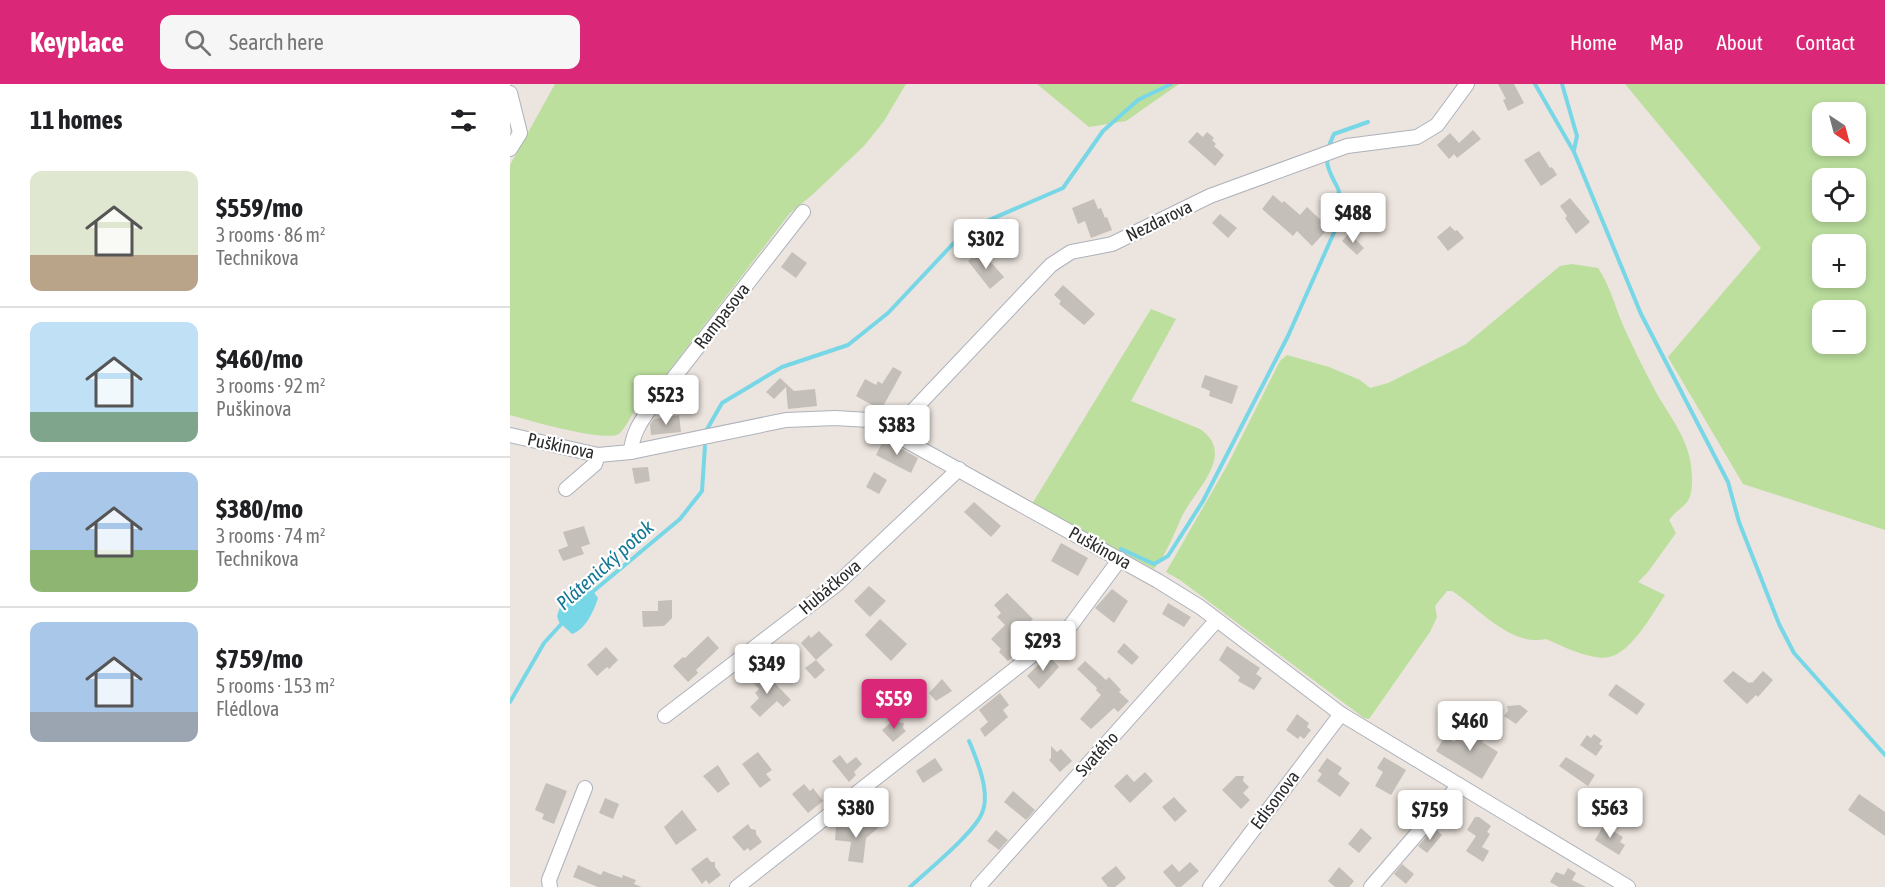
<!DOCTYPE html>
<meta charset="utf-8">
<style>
body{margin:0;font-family:"Asap Condensed",sans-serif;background:#f6f6f6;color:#202124;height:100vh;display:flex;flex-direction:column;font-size:22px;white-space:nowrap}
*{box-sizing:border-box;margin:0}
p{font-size:20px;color:#757577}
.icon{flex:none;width:33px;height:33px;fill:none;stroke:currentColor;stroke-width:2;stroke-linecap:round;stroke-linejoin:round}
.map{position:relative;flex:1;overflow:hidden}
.side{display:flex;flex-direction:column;background:#fff;width:510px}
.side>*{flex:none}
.needle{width:39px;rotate:144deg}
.tools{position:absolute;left:1302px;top:18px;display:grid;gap:12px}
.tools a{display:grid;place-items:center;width:54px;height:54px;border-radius:12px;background:#fff;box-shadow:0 3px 9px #0003;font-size:30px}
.price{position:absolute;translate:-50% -51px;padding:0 14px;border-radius:6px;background:#fff;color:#222;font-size:20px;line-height:39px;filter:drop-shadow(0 2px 3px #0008)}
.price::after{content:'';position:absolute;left:50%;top:36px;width:18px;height:14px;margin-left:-9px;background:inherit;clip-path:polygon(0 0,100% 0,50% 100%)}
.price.active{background:#db2777;color:#fff}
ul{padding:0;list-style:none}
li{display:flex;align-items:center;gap:18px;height:150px;padding:0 30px}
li+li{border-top:2px solid #e0e0e0}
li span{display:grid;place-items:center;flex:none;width:168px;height:120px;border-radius:12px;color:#555}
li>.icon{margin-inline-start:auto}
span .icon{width:72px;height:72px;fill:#fffc;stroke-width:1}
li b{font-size:26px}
h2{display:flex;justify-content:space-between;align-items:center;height:72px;padding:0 30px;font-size:26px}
header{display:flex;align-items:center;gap:36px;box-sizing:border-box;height:84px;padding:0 30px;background:#db2777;color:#fff}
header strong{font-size:28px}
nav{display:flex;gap:33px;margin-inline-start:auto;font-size:21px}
.search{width:420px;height:54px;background:#f6f6f6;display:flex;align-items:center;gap:15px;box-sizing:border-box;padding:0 21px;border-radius:12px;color:#757577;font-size:22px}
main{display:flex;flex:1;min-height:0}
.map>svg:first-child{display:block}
.green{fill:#bcdf9e;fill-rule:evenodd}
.water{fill:#78d7e7}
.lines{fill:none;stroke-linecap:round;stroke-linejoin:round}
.stream{stroke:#78d7e7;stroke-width:4}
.building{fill:#c5bfb9}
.minor-casing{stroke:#aeb2bb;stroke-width:16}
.minor{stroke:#fff;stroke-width:14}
.labels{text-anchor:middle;stroke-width:4.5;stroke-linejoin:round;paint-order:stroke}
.street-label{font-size:18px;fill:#2b2b2b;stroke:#fff}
.water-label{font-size:20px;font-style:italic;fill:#167794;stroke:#fff}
</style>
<header>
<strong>Keyplace</strong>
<div class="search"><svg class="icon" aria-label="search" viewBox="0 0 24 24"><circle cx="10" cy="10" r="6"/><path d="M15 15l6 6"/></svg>Search here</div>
<nav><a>Home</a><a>Map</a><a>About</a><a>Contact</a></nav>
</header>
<main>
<section class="side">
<h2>11 homes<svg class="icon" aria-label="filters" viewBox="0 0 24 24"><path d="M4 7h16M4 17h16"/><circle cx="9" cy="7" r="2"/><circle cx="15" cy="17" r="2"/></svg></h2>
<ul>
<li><span style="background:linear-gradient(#dfe7d0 70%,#b9a48a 0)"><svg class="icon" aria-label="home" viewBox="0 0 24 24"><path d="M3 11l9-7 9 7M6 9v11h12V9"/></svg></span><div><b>$559/mo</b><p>3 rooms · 86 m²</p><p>Technikova</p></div></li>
<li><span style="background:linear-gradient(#bfe0f5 75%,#7fa58c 0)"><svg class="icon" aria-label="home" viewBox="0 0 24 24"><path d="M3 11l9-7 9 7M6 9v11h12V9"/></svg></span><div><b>$460/mo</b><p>3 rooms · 92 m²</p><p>Puškinova</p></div></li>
<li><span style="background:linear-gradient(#a9c7e8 65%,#8fb573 0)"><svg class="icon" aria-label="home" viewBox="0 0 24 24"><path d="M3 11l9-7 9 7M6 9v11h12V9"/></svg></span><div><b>$380/mo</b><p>3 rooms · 74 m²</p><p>Technikova</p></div></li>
<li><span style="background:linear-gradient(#a9c7e8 75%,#9aa5b1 0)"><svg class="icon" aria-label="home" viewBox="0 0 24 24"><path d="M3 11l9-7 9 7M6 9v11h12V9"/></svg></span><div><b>$759/mo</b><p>5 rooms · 153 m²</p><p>Flédlova</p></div></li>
</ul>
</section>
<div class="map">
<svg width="1375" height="803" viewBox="0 0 1375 803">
<rect width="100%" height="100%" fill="#ece4de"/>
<g class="green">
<path d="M 45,0 L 396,0 L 374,37 L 354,62 L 301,112 L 280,129 L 139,313 C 124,319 121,338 110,349 C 99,360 18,336 0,331 L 0,81 Z"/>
<path d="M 527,0 L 669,0 L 616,37 L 579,43 Z"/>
<path d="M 1115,0 L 1375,0 L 1375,446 L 1233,400 L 1158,273 L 1251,164 ZM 1312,28 L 1346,28 L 1346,62 L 1312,62 ZM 1312,94 L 1346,94 L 1346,128 L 1312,128 ZM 1346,160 L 1346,194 L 1312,194 L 1312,160 ZM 1346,226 L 1346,260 L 1312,260 L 1312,226 Z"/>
<path d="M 1062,180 L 1088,184 C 1101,203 1106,227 1116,248 C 1126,269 1136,290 1147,310 C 1165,341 1183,360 1182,399 C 1181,424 1171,420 1159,436 L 1166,449 L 1138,488 L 1128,498 L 1155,511 C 1143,529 1121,569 1099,573 C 1082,577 1052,562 1036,555 C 1001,563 970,525 942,507 L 937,507 L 925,522 L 927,533 L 920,548 L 859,635 L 854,634 L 670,496 L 656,488 L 718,380 L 770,277 L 777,271 L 819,283 L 850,296 L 860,304 L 878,299 L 956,260 L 1050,182 Z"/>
<path d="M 641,225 L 666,235 L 621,317 L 690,345 C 727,370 685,406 672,432 C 664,450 657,469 644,485 L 522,420 Z"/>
</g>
<path class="water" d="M 74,503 L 83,507 L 88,514 C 84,527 75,546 62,550 L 49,538 L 47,532 L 50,523 Z"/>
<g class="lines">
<g class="stream">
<path d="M 1025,0 L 1064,68 L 1131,230 L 1218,398 L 1229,438 L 1269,540 L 1284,569 L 1375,671"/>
<path d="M 1052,0 L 1067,52 L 1064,66"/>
<path d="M 818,64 L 824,50 L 858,38"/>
<path d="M 196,347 L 212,319 L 272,283 L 338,261 L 378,229 L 456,146 L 553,104 L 593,47 L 628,16 L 661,0"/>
<path d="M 611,465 L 644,480 L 658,472 L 693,417 L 778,252 L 830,135 L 830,130 L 824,116 C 826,113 828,111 829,108 C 829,103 817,89 817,76"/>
<path d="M 80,510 L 170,435 L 192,407 L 195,362"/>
<path d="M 0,618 L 34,559 L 54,537"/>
<path d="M 400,803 C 417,787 465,748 472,729 C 481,709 467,676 459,657"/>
</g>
</g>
<g class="building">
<path d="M 988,0 L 1004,0 L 1014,19 L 998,27 L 993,16 L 996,15 Z"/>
<path d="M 963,46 L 971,55 L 947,74 L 944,70 L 939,75 L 927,61 L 940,49 L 949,59 Z"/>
<path d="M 687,48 L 693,53 L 697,48 L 704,54 L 702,56 L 706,60 L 704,62 L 714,71 L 705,82 L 678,58 Z"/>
<path d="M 1029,67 L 1040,84 L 1042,83 L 1047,91 L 1031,102 L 1014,76 Z"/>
<path d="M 763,111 L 772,119 L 774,117 L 790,131 L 797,123 L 819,144 L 802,162 L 787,147 L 783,152 L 752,125 Z"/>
<path d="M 1060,114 L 1080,138 L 1066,150 L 1055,134 L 1057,132 L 1050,122 Z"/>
<path d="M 584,115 L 588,125 L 591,124 L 595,134 L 597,133 L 602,146 L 581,154 L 575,137 L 568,140 L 562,124 Z"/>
<path d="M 710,130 L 727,144 L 718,154 L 702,139 Z"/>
<path d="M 940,142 L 945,147 L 947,146 L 954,154 L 938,167 L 927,153 Z"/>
<path d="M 839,149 L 854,164 L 847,171 L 832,157 Z"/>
<path d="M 470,166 L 494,193 L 480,205 L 458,177 Z"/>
<path d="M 282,168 L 297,179 L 286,194 L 271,183 Z"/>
<path d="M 553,201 L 585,230 L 574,241 L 549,220 L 551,217 L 544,211 Z"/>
<path d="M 383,283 L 392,288 L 371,326 L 346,312 L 355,295 L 366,301 L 368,297 L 372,300 Z"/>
<path d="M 695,291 L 728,302 L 722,320 L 699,312 L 700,307 L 691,303 Z"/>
<path d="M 270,294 L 284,307 L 305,305 L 307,322 L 278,325 L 276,303 L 264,315 L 256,308 Z"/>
<path d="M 169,331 L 171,348 L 141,351 L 140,340 L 144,335 Z"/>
<path d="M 374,355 L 408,374 L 401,389 L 366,371 Z"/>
<path d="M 138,383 L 140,397 L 125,400 L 122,384 Z"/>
<path d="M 364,388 L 377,396 L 369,410 L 356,403 Z"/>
<path d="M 464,418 L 491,442 L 481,453 L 454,428 Z"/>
<path d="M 74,442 L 80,460 L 71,463 L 74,470 L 53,477 L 48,466 L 58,462 L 53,448 Z"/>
<path d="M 551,459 L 578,474 L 568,492 L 541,477 Z"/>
<path d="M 359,502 L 376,517 L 360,533 L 344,517 Z"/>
<path d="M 602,505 L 618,517 L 604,539 L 585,524 Z"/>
<path d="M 497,509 L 523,535 L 500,557 L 509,566 L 498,577 L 489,568 L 491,565 L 481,555 L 495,541 L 487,533 L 491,529 L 484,521 Z"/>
<path d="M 162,516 L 162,534 L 154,542 L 133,543 L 132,527 L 148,527 L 148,517 Z"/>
<path d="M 658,519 L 681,533 L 674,543 L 652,530 Z"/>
<path d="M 370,535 L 397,560 L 381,577 L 355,551 Z"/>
<path d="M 309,547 L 323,561 L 306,576 L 315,586 L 305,595 L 295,584 L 306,576 L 291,559 L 299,551 L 301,554 Z"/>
<path d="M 198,552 L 209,564 L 186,586 L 188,589 L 178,598 L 163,582 L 173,573 L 175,574 Z"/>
<path d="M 614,559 L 629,573 L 622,581 L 607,568 Z"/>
<path d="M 717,562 L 750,584 L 746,590 L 752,594 L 744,606 L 728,597 L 730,593 L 709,576 Z"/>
<path d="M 96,563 L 108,576 L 99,585 L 97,583 L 87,592 L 77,581 Z"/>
<path d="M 538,571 L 549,583 L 529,605 L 517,592 Z"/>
<path d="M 575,577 L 596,596 L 599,593 L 611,606 L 609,608 L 619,617 L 608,628 L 604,624 L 581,645 L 570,635 L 591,611 L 586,606 L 587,604 L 567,585 Z"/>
<path d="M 1223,587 L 1239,599 L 1241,598 L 1242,599 L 1253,587 L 1263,596 L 1248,613 L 1246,611 L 1237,620 L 1213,597 Z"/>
<path d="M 252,590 L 258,596 L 261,595 L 281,616 L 273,623 L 267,617 L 250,633 L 240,623 L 249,614 L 245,609 L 249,605 L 238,594 L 249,593 Z"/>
<path d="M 432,595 L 442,607 L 426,617 L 419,609 Z"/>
<path d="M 1106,600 L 1135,620 L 1127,631 L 1098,611 Z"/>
<path d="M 490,609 L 499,621 L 493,626 L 498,633 L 475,653 L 470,645 L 478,638 L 469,626 Z"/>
<path d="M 1010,621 L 1018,627 L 1006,640 L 994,632 L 998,627 L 997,622 Z"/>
<path d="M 787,630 L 799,639 L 797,643 L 801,646 L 794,655 L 790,652 L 788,655 L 776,646 Z"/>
<path d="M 385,635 L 388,638 L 394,639 L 393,644 L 396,647 L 383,658 L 372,646 Z"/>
<path d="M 966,640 L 978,648 L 972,658 L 988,668 L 972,695 L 926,667 L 935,652 L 944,658 L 947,654 L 955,659 Z"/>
<path d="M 1084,650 L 1092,656 L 1089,660 L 1093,662 L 1086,672 L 1070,661 L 1077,651 L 1081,654 Z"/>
<path d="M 541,662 L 547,668 L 551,665 L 562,677 L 550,688 L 539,676 L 541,674 Z"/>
<path d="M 248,668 L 262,686 L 256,690 L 261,696 L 250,704 L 232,680 Z"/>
<path d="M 330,671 L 337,680 L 346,673 L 352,680 L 344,688 L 346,691 L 339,698 L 322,677 Z"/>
<path d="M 874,673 L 896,686 L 881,711 L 865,702 L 873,688 L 867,684 Z"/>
<path d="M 1056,673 L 1085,691 L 1078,702 L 1049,682 Z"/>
<path d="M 425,674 L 433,686 L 413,699 L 406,687 Z"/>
<path d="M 817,674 L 832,684 L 828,690 L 840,699 L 830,713 L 807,697 L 812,690 L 808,687 Z"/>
<path d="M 208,681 L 220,700 L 208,709 L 193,692 Z"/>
<path d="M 635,688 L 643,697 L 620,719 L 604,702 L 617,690 L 624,698 Z"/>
<path d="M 726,692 L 734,692 L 733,697 L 739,703 L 733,709 L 740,716 L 731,725 L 712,706 Z"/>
<path d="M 36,699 L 57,707 L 44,740 L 32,735 L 34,730 L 25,726 Z"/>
<path d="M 294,700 L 300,707 L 303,704 L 313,717 L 298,729 L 282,710 Z"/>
<path d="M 503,707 L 525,726 L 516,736 L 494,718 Z"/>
<path d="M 1349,710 L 1375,728 L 1375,752 L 1338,726 Z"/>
<path d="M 664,713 L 677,727 L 665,738 L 652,723 Z"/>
<path d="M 95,714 L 109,720 L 103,735 L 89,729 Z"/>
<path d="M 172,726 L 187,746 L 166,761 L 154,743 Z"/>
<path d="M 965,733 L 969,733 L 981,742 L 977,748 L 980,750 L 972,763 L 979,767 L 973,778 L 956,767 L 966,752 L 957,746 Z"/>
<path d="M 361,735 L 368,744 L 356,754 L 353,779 L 338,777 L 341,758 L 325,756 L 326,742 L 348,745 Z"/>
<path d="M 1096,737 L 1105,743 L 1103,747 L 1113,753 L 1110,758 L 1115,761 L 1109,771 L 1085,756 Z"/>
<path d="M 238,740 L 241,745 L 246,746 L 246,750 L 252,758 L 240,767 L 238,764 L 234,767 L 222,753 Z"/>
<path d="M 851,744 L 862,754 L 849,769 L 838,760 Z"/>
<path d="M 924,744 L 932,751 L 917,769 L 908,762 Z"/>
<path d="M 486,746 L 498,756 L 489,766 L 477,757 Z"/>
<path d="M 197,773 L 201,778 L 205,778 L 205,783 L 211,791 L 199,800 L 196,796 L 192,800 L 181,785 Z"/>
<path d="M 680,778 L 689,787 L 671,803 L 666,803 L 653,788 L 662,780 L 669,788 Z"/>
<path d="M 892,780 L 904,790 L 896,800 L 884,790 Z"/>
<path d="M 68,781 L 91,791 L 93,787 L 112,794 L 113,791 L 126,796 L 124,800 L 132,803 L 88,803 L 63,793 Z"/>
<path d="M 606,782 L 616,794 L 605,803 L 598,803 L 591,794 Z"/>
<path d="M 829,783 L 844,797 L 839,803 L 825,803 L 818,797 Z"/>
<path d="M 1058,784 L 1066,789 L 1062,796 L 1076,803 L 1049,803 L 1040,798 L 1046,788 L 1054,791 Z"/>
</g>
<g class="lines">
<defs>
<g id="minor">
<path d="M 0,9 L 10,49 L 0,65"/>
<path d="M 385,349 L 395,335 L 541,181 L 561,168 L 602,160 L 700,112 L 837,62 L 907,53 L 927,41 L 957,0"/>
<path d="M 0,351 L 88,371 L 121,368 L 276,336 L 325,334 L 359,336 L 648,497 L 690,523 L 831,630 L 1118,803"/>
<path d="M 121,368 C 122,350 131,337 141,323 L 293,128"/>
<path d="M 56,405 L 85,380 L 88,371"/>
<path d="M 155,632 L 326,501 L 449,385"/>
<path d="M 40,803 L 39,796 L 75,704"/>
<path d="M 227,803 L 561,541 L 610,475"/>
<path d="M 468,803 L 706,537"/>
<path d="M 700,803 L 831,630"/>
<path d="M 861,803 L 949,701"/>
</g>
</defs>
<use href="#minor" class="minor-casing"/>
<use href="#minor" class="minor"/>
</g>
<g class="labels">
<g class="street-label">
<text transform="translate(649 137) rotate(-26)" y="6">Nezdarova</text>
<text transform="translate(212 232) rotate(-52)" y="6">Rampasova</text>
<text transform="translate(51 362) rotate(12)" y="6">Puškinova</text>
<text transform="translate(590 464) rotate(29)" y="6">Puškinova</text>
<text transform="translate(320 503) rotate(-40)" y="6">Hubáčkova</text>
<text transform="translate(587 670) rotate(-48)" y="6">Svatého</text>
<text transform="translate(765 716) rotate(-53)" y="6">Edisonova</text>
</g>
<g class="water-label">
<text transform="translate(95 481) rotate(-42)" y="7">Plátenický potok</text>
</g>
</g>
</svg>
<div class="tools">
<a><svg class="needle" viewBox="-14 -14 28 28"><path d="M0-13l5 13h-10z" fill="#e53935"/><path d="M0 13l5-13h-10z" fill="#757577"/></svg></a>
<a><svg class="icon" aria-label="locate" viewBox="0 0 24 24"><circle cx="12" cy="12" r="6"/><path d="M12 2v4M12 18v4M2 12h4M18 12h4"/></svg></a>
<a>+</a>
<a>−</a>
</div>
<b class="price" style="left:843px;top:160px">$488</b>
<b class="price" style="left:476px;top:186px">$302</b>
<b class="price" style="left:156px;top:342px">$523</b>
<b class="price" style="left:387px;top:372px">$383</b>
<b class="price" style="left:533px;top:588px">$293</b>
<b class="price" style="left:257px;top:611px">$349</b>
<b class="price active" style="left:384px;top:646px">$559</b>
<b class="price" style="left:960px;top:668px">$460</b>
<b class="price" style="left:346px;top:755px">$380</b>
<b class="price" style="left:1100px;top:755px">$563</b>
<b class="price" style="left:920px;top:757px">$759</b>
</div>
</main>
